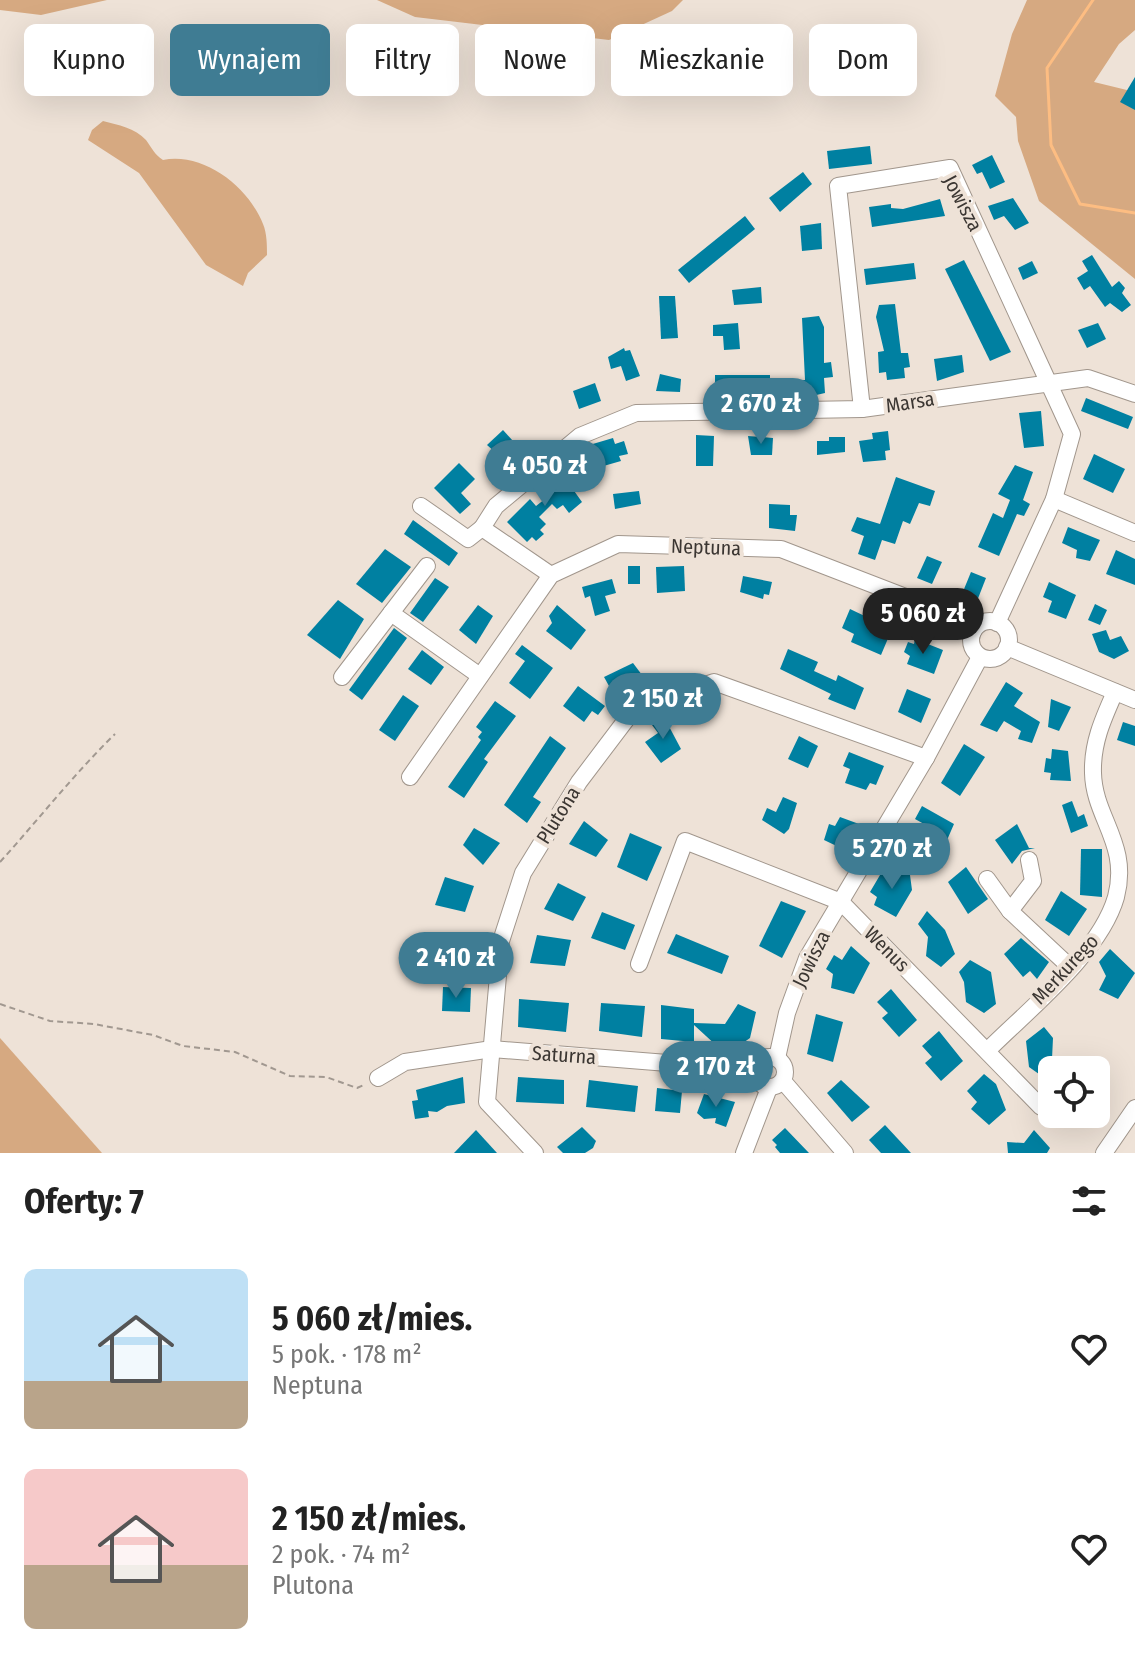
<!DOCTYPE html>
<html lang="pl">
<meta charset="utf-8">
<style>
body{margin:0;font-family:"Fira Sans Condensed",sans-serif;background:#f6f6f6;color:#222;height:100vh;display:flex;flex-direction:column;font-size:30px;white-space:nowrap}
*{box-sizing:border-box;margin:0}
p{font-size:26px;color:#767676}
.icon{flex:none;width:44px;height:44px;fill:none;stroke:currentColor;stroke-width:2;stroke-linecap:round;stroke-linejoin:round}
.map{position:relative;height:1153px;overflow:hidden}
.drawer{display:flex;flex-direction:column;background:#fff;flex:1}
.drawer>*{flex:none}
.guide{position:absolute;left:24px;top:24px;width:1088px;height:72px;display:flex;gap:16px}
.controls{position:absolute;left:1038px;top:1056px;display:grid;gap:16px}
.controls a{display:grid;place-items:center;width:72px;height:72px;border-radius:12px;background:#fff;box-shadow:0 8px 32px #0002;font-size:40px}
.price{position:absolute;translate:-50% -68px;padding:0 18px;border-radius:28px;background:#3f7c93;color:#fff;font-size:26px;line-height:52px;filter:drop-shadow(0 2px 4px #0008)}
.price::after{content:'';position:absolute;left:50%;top:48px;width:24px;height:18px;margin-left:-12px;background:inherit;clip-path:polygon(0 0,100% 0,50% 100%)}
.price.current{background:#222;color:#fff}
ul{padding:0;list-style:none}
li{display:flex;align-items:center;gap:24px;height:200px;padding:0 24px}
li span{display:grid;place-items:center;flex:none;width:224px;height:160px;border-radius:12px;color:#555}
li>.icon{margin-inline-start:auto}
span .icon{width:96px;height:96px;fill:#fffc;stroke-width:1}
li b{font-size:34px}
h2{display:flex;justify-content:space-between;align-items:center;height:96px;padding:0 24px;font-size:34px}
.chip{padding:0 28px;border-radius:12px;background:#fff;box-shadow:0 8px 32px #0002;font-size:28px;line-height:72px}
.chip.current{background:#3f7c93;color:#fff}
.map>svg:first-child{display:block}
.green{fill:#d6a981}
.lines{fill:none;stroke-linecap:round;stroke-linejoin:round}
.stream{stroke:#fdbd82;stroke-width:3}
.building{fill:#0080a1}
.minor-casing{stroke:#a1968c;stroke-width:18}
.path{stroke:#a19890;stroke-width:2;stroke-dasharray:6 4;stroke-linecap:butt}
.minor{stroke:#fff;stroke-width:16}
.labels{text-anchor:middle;stroke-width:8;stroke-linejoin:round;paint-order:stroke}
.street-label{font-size:20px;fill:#3b3632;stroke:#eee2d7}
</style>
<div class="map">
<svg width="1135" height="1153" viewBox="0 0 1135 1153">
<rect width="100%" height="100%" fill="#eee2d7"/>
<g class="green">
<path d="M 0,0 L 107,0 L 41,15 L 0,10 Z"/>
<path d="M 377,0 L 683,0 L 672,11 L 609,40 L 415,17 Z"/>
<path d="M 1027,0 L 1135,0 L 1135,30 L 1119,44 L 1094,82 L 1135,92 L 1135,279 L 1039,201 L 1018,141 L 1016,117 L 995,96 L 1012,34 Z"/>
<path d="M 103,121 C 118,125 135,128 146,140 C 152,148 154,154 163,160 C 203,152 248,186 263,224 C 267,233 267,246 267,255 L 248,273 L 243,286 L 206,265 L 139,173 L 88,140 L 92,130 Z"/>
<path d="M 0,1038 L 102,1153 L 0,1153 Z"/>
</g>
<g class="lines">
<path class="stream" d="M 1093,0 L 1047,68 L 1051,145 L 1080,204 L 1135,213"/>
</g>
<g class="building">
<path d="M 1135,77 L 1135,110 L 1120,102 Z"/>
<path d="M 870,146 L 872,164 L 829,169 L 827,151 Z"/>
<path d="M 992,155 L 1005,182 L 990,189 L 982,172 L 977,174 L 972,165 Z"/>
<path d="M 803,172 L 812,184 L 780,212 L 769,198 Z"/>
<path d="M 1013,198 L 1029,223 L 1015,230 L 1004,216 L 994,220 L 988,206 Z"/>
<path d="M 940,199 L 945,216 L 872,227 L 869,207 L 891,204 L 891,208 L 903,209 Z"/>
<path d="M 745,216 L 755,229 L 689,283 L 678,270 Z"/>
<path d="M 821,223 L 822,249 L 802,251 L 800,226 Z"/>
<path d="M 1092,255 L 1112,287 L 1119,281 L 1125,288 L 1122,293 L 1131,305 L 1122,312 L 1110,303 L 1105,307 L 1090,286 L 1084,290 L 1077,278 L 1088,271 L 1082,261 Z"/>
<path d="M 964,260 L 1011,352 L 990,361 L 945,269 Z"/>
<path d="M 1032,261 L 1038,273 L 1023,280 L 1018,268 Z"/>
<path d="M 914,263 L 916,279 L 866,285 L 864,269 Z"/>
<path d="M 761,287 L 762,303 L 734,305 L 732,290 Z"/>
<path d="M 659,296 L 675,296 L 678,338 L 661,339 Z"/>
<path d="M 895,304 L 901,353 L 908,353 L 910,367 L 904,368 L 905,378 L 887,380 L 886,372 L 879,373 L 878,352 L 884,351 L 876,317 L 879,305 Z"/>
<path d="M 819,316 L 824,327 L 824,363 L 831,362 L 833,377 L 824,378 L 825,393 L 799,399 L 784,394 L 715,393 L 715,375 L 770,375 L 770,383 L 805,380 L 802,318 Z"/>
<path d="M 738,323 L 740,349 L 724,350 L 723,336 L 713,336 L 713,325 Z"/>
<path d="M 1098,323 L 1106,339 L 1087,348 L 1078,330 Z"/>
<path d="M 624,348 L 625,351 L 630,350 L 640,376 L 626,381 L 621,366 L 611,369 L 608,357 Z"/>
<path d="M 962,355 L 964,372 L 937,381 L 934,359 Z"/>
<path d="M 660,374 L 681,379 L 680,392 L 656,391 Z"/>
<path d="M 595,383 L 601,401 L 579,409 L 573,391 Z"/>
<path d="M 1086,398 L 1133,417 L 1128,429 L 1081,411 Z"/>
<path d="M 1041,411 L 1044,446 L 1024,448 L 1019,413 Z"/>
<path d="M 503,430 L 524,453 L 511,466 L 487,445 Z"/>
<path d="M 888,431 L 890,450 L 885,451 L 886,460 L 863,462 L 859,441 L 873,439 L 872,433 Z"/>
<path d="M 696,435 L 714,436 L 713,466 L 696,466 Z"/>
<path d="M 748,436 L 773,438 L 772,455 L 751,455 Z"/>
<path d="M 829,437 L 845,437 L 845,452 L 817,455 L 817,441 L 829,441 Z"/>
<path d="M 613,438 L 615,444 L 624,441 L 628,454 L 619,456 L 621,461 L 593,469 L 586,446 Z"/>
<path d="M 1094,454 L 1125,469 L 1113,493 L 1083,479 Z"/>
<path d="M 459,463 L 475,479 L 461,493 L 471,504 L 460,514 L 434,488 Z"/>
<path d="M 1015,465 L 1033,472 L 1023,500 L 1030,504 L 1024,516 L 1017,514 L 999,556 L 978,547 L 993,513 L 1003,518 L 1010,500 L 998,494 Z"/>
<path d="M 568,471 L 578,483 L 572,488 L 582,502 L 569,513 L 563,505 L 557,509 L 552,504 L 539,517 L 546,524 L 540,530 L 544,534 L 536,541 L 532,537 L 527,542 L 507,522 L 530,499 L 536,506 L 554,492 L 549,485 Z"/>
<path d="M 896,477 L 935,491 L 930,506 L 919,503 L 910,524 L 903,521 L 895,544 L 882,540 L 875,560 L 858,554 L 864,536 L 851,531 L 857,517 L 880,524 Z"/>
<path d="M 639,491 L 641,504 L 615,509 L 613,494 Z"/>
<path d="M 769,504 L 790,505 L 790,515 L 797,515 L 795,531 L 769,528 Z"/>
<path d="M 413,520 L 458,553 L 449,566 L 404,534 Z"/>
<path d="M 1068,527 L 1100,540 L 1090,561 L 1076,558 L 1077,550 L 1062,543 Z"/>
<path d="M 385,549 L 411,567 L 382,603 L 356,584 Z"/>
<path d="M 1116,550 L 1135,559 L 1135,585 L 1106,574 Z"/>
<path d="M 927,556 L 942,562 L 932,584 L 917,578 Z"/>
<rect x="628" y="566" width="12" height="18"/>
<path d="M 684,566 L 685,591 L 657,593 L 656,567 Z"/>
<path d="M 971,572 L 986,578 L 977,601 L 962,594 Z"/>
<path d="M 743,576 L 772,582 L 769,595 L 764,594 L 763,599 L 740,592 Z"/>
<path d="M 435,578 L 449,587 L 423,622 L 410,613 Z"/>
<path d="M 612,579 L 616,593 L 605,596 L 610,611 L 595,616 L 590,596 L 585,598 L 582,587 Z"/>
<path d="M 1049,582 L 1076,595 L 1066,619 L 1048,612 L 1052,601 L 1043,597 Z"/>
<path d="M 338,600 L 364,619 L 340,659 L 307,635 Z"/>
<path d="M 1095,604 L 1107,610 L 1100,625 L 1088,620 Z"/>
<path d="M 478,605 L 493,616 L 476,644 L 459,630 Z"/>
<path d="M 557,605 L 586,630 L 571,650 L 546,631 L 552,623 L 549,616 Z"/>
<path d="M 850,609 L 892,629 L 881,655 L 851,642 L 854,634 L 842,628 Z"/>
<path d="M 394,628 L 407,638 L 362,700 L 349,690 Z"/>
<path d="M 1106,630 L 1110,640 L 1121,636 L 1129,651 L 1114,659 L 1099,652 L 1092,634 Z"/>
<path d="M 915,639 L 943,650 L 934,674 L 907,664 L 910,656 L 904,652 L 908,642 L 914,644 Z"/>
<path d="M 522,645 L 553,668 L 530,699 L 509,683 L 525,661 L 515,654 Z"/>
<path d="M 788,649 L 818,662 L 814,671 L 836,681 L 838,675 L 864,688 L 855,710 L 828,699 L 831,694 L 780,669 Z"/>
<path d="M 422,650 L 444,667 L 431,685 L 408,669 Z"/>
<path d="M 633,663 L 642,675 L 614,695 L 604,677 Z"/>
<path d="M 1006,682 L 1023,693 L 1014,706 L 1040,722 L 1032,743 L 1018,739 L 1021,731 L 1004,721 L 997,732 L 980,725 Z"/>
<path d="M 578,686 L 605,706 L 598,715 L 592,711 L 584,722 L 563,706 Z"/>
<path d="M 907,689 L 931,699 L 921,723 L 898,712 Z"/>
<path d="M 403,695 L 419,706 L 395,741 L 379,730 Z"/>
<path d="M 1051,699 L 1071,707 L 1059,731 L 1048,727 Z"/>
<path d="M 495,701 L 516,716 L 484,759 L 488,762 L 464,798 L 448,787 L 481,740 L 478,737 L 482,732 L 476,727 Z"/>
<path d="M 664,717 L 681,749 L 661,763 L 645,742 L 658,733 L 652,725 Z"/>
<path d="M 1123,722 L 1135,726 L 1135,746 L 1117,740 Z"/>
<path d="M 550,736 L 566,748 L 533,797 L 541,802 L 527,823 L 504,805 Z"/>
<path d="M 799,736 L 818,746 L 808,768 L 788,759 Z"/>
<path d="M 964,744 L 985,757 L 960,796 L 941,783 Z"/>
<path d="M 1052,749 L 1068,751 L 1071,781 L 1050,780 L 1051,773 L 1044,772 L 1046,758 L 1051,759 Z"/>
<path d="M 849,752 L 884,766 L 876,785 L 870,783 L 866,790 L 845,783 L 850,769 L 843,766 Z"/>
<path d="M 783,797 L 797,803 L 789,829 L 784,834 L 762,820 L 767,808 L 776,812 Z"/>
<path d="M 1072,801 L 1078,817 L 1084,814 L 1088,826 L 1071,833 L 1062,805 Z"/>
<path d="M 922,806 L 954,824 L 944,847 L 920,837 L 924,824 L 915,819 Z"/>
<path d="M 840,817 L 859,824 L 845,850 L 824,840 L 829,824 L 835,826 Z"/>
<path d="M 584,821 L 608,840 L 596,857 L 569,844 Z"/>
<path d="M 1017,824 L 1029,848 L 1035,848 L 1022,851 L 1012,864 L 995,840 Z"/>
<path d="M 474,828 L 500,843 L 483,865 L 463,845 Z"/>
<path d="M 630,833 L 662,847 L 647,881 L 617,867 Z"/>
<path d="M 1081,849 L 1102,849 L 1102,897 L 1080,895 Z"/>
<path d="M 894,867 L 910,875 L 912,890 L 896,917 L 874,905 L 877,897 L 870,892 L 883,870 L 890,875 Z"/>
<path d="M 966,867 L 988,899 L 968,914 L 948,882 Z"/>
<path d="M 445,877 L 474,886 L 465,912 L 435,905 Z"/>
<path d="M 558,883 L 586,897 L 573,921 L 544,909 Z"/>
<path d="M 1061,891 L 1087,909 L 1069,936 L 1045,920 Z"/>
<path d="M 781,901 L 806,911 L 782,958 L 759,946 Z"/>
<path d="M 927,911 L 945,930 L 955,954 L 941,967 L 926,956 L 928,937 L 918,924 Z"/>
<path d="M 602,912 L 635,925 L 625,950 L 591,938 Z"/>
<path d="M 427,932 L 462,936 L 458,965 L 424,961 Z"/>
<path d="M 676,934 L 729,956 L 722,974 L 667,953 Z"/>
<path d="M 537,935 L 571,940 L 565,966 L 530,963 Z"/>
<path d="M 1021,938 L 1049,962 L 1037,979 L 1030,971 L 1023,977 L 1004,954 Z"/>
<path d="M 851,946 L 870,963 L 854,994 L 831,988 L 833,974 L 826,969 L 834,955 L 842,960 Z"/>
<path d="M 1110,949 L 1135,973 L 1118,999 L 1099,990 L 1106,976 L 1099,962 Z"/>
<path d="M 970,960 L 991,972 L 996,1004 L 984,1013 L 966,1002 L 964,982 L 959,972 Z"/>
<path d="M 443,987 L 471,988 L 470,1012 L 442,1011 Z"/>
<path d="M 891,989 L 917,1020 L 899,1037 L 882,1018 L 888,1013 L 877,1002 Z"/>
<path d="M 519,999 L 569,1003 L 566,1032 L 518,1027 Z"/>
<path d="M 601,1003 L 645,1006 L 642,1037 L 599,1031 Z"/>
<path d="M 738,1004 L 756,1012 L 750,1038 L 740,1045 L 718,1047 L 694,1025 L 694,1042 L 661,1039 L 661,1005 L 694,1009 L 694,1023 L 725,1024 Z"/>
<path d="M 816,1014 L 843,1022 L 833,1062 L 807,1054 Z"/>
<path d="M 1044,1027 L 1053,1038 L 1052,1059 L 1059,1066 L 1046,1079 L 1029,1067 L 1026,1041 Z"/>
<path d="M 939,1031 L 963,1061 L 941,1081 L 925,1063 L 932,1057 L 922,1046 Z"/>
<path d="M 984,1074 L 996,1084 L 1006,1110 L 989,1125 L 971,1109 L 977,1102 L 967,1091 Z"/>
<path d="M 463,1077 L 465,1103 L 447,1106 L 437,1112 L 428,1111 L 429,1117 L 415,1119 L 412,1101 L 418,1100 L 416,1090 Z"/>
<path d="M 518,1077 L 564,1080 L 564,1104 L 516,1102 Z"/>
<path d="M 589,1080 L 638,1086 L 635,1112 L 586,1107 Z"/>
<path d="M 841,1080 L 870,1107 L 852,1122 L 827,1093 Z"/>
<path d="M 657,1088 L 682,1091 L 680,1113 L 655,1111 Z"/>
<path d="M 704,1094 L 735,1102 L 726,1127 L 715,1123 L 716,1118 L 704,1119 L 697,1113 Z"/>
<path d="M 885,1125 L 911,1153 L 881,1153 L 869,1140 Z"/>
<path d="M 582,1127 L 596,1141 L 593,1148 L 585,1153 L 563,1153 L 557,1147 Z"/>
<path d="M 785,1128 L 809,1153 L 780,1153 L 775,1147 L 777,1145 L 772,1140 Z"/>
<path d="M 476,1130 L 497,1153 L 454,1153 Z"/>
<path d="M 1034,1130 L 1050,1148 L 1047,1153 L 1008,1153 L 1007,1142 L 1024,1143 Z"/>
</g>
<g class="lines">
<defs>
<g id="minor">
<path d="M 862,409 L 838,186 L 950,168 L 1072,434 L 1054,499 L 997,623"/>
<path d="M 1054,499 L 1135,533"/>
<path d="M 421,506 L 468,539 L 482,528"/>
<path d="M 551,575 L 482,528 L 496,506 L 580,436 L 636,413 L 862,409 L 1088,378 L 1135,394"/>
<path d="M 391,613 L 480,676"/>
<circle cx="990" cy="640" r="19"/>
<path d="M 1007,647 L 1135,700"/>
<path d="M 342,677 L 427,566"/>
<path d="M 410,777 L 551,575 L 618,544 L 781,549 L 939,610 L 973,632"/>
<path d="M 1029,860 L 1033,881 L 1010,911 L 1070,967"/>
<path d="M 987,879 L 1010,911"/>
<path d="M 639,964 L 685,841 L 841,902 L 1041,1107"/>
<path d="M 988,1050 C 1029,1009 1100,953 1116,897 C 1130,844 1094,818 1093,773 C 1092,743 1103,719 1115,692"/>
<circle cx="770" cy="1072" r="15"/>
<path d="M 777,1058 L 787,1013 L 807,958 L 926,758 L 980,657"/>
<path d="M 378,1078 L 405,1062 L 492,1049 L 755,1070"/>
<path d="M 783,1081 L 845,1153"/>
<path d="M 535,1153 L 487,1102 L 501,941 L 523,873 L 579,782 L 635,708 L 714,682 L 926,758"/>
<path d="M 744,1153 L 769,1088"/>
<path d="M 1104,1153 L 1135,1108"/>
</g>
</defs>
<use href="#minor" class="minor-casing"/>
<g class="path">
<path d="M 0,862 C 39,819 74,774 115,734"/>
<path d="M 0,1004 L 50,1021 L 94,1024 L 153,1035 L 183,1046 L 235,1052 L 290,1076 L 326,1077 L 357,1088 L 366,1084"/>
</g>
<use href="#minor" class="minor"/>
</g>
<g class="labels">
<g class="street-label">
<text transform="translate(963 203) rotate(62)" y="7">Jowisza</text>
<text transform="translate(910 402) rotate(-9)" y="7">Marsa</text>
<text transform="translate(706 547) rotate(2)" y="7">Neptuna</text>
<text transform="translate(558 815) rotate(-58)" y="7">Plutona</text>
<text transform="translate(887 949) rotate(45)" y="7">Wenus</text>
<text transform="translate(811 959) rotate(-64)" y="7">Jowisza</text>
<text transform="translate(1065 969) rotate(-47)" y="7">Merkurego</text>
<text transform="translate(564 1055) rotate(4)" y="7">Saturna</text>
</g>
</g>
</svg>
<div class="controls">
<a><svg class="icon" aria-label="locate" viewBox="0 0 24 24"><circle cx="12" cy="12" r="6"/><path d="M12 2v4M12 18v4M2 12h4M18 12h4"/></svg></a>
</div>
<b class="price" style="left:761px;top:446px">2 670 zł</b>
<b class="price" style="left:545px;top:508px">4 050 zł</b>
<b class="price current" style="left:923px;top:656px">5 060 zł</b>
<b class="price" style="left:663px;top:741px">2 150 zł</b>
<b class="price" style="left:892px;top:891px">5 270 zł</b>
<b class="price" style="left:456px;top:1000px">2 410 zł</b>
<b class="price" style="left:716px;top:1109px">2 170 zł</b>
<div class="guide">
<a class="chip">Kupno</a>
<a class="chip current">Wynajem</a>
<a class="chip">Filtry</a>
<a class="chip">Nowe</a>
<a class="chip">Mieszkanie</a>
<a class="chip">Dom</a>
</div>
</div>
<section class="drawer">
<h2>Oferty: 7<svg class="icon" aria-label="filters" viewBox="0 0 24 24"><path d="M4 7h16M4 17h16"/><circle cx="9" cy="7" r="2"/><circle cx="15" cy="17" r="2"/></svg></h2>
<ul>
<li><span style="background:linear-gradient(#bfe0f5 70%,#b9a48a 0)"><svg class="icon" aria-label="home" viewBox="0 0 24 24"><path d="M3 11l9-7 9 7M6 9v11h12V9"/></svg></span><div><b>5 060 zł/mies.</b><p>5 pok. · 178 m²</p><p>Neptuna</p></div><svg class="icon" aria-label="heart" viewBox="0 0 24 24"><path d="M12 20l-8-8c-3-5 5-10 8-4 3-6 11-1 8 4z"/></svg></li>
<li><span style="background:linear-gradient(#f6c9c9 60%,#b9a48a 0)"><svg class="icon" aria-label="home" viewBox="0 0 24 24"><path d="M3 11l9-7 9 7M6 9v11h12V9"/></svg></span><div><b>2 150 zł/mies.</b><p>2 pok. · 74 m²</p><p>Plutona</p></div><svg class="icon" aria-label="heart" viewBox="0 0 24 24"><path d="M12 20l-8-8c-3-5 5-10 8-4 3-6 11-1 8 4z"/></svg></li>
</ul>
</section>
